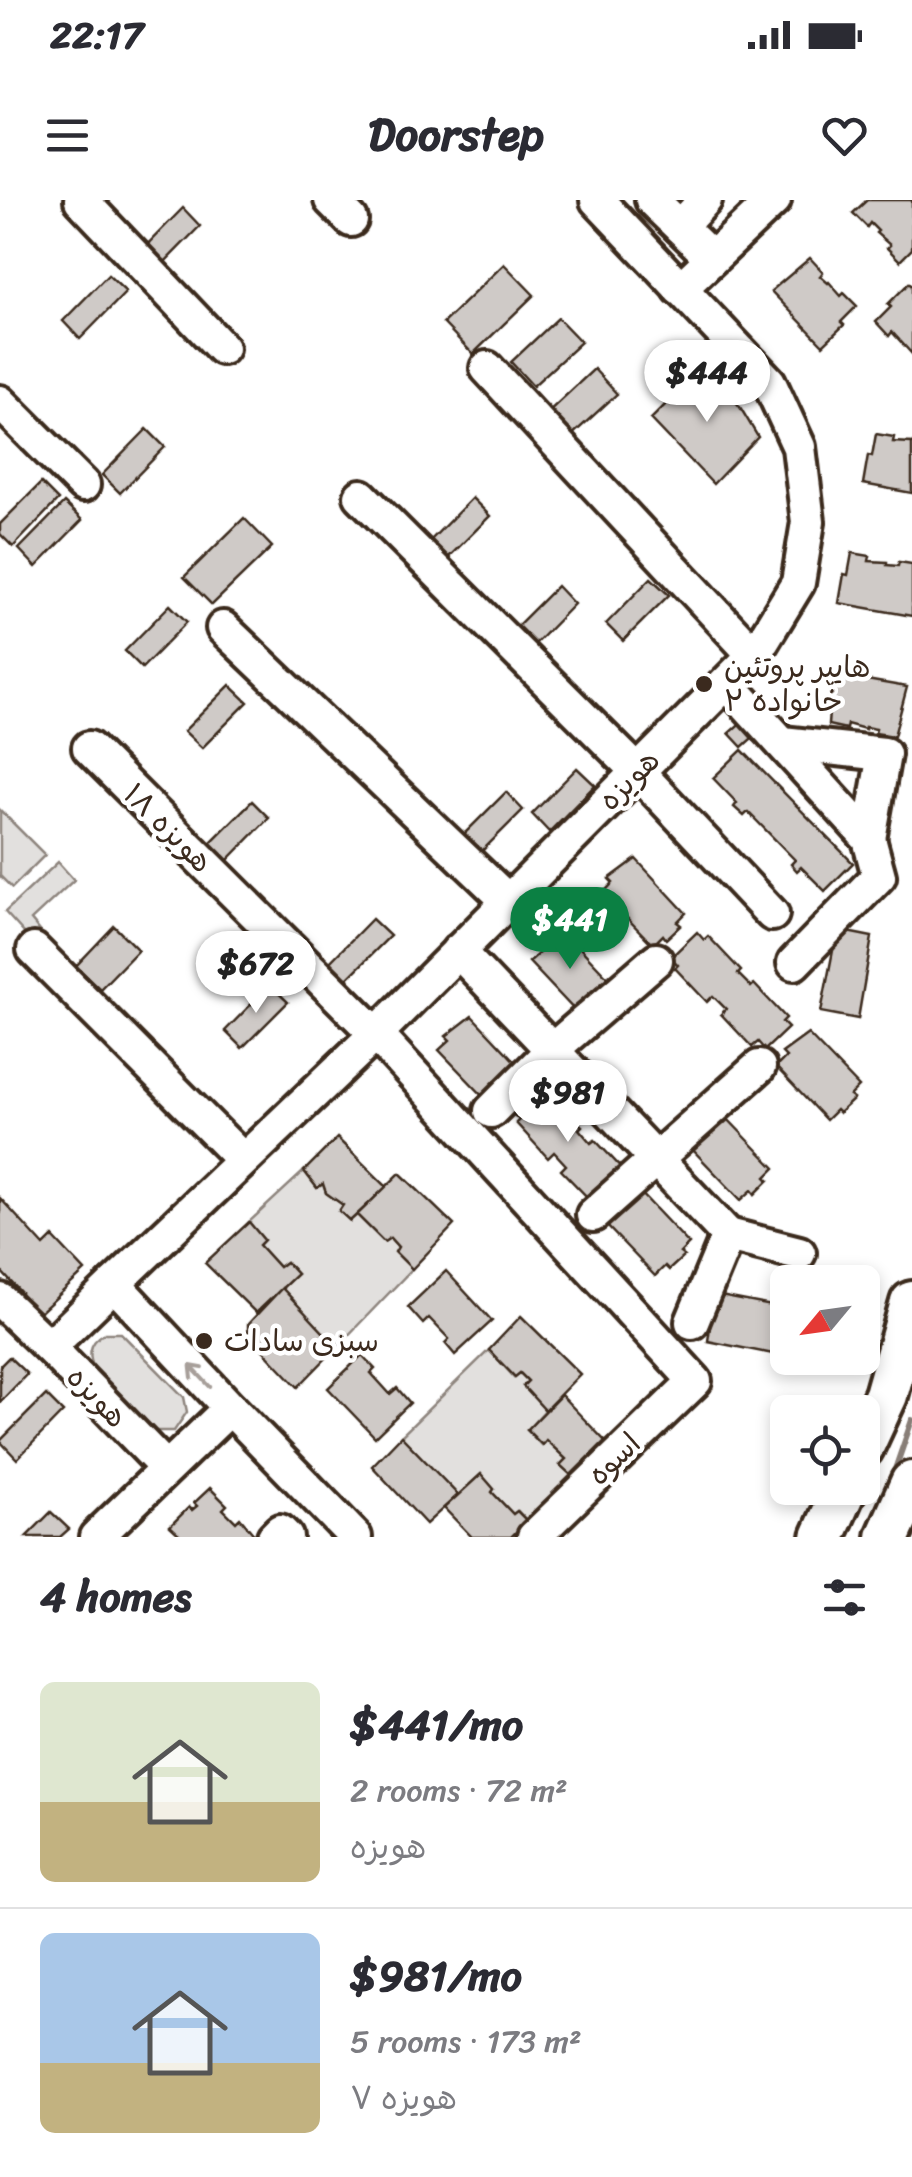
<!DOCTYPE html>
<meta charset="utf-8">
<style>
body{margin:0;font-family:Sriracha,"Playpen Sans Arabic",sans-serif;background:#f2f2f3;color:#2b2b33;height:100vh;display:flex;flex-direction:column;font-size:38px;white-space:nowrap}
*{box-sizing:border-box;margin:0}
p{font-size:32px;color:#7c7c81}
.icon{flex:none;width:55px;height:55px;fill:none;stroke:currentColor;stroke-width:2;stroke-linecap:round;stroke-linejoin:round}
.map{position:relative;height:1337px;overflow:hidden}
.drawer{display:flex;flex-direction:column;background:#fff;flex:1}
.drawer>*{flex:none}
.needle{width:65px;rotate:241deg}
.tools{position:absolute;left:770px;top:1065px;display:grid;gap:20px}
.tools a{display:grid;place-items:center;width:110px;height:110px;border-radius:15px;background:#fff;box-shadow:0 5px 15px #0003;font-size:50px}
.price{position:absolute;translate:-50% -85px;padding:0 22px;border-radius:35px;background:#fff;color:#222;font-size:32px;line-height:65px;filter:drop-shadow(0 2px 5px #0008)}
.price::after{content:'';position:absolute;left:50%;top:60px;width:30px;height:22px;margin-left:-15px;background:inherit;clip-path:polygon(0 0,100% 0,50% 100%)}
.price.on{background:#0b8043;color:#fff}
ul{padding:0;list-style:none}
li{display:flex;align-items:center;gap:30px;height:250px;padding:0 40px}
li+li{border-top:2px solid #e1e1e2}
li span{display:grid;place-items:center;flex:none;width:280px;height:200px;border-radius:15px;color:#555}
li>.icon{margin-inline-start:auto}
span .icon{width:120px;height:120px;fill:#fffc;stroke-width:1}
li b{font-size:42px}
h2{display:flex;justify-content:space-between;align-items:center;height:120px;padding:0 40px;font-size:42px}
.status{display:flex;justify-content:space-between;align-items:center;height:70px;padding:0 50px;background:#fff;direction:ltr}
.status svg{height:28px;fill:currentColor}
header{display:flex;justify-content:space-between;align-items:center;height:130px;padding:0 40px;background:#fff;font-size:45px;font-weight:800}
.map>svg:first-child{display:block}
.green{fill:#e2e0de;stroke:#8e857e;stroke-width:2.5}
.lines{fill:none;stroke-linecap:round;stroke-linejoin:round}
.stream{stroke:#887e77;stroke-width:6}
.building{fill:#cfcac7;stroke:#3b2a1e;stroke-width:2.5}
.minor-casing{stroke:#3b2a1e;stroke-width:40}
.major-casing{stroke:#3b2a1e;stroke-width:50}
.minor{stroke:#fff;stroke-width:32}
.major{stroke:#fff;stroke-width:42}
.oneway{stroke:#a79f9a}
.poi-dot{fill:#3b2a1e;stroke:#fff;stroke-width:4}
.labels{text-anchor:middle;stroke-width:9;stroke-linejoin:round;paint-order:stroke}
.poi-label{font-size:30px;fill:#3b2a1e;stroke:#fff;text-anchor:start}
.street-label{font-size:30px;fill:#3b2a1e;stroke:#fff}
</style>
<div class="status"><b>22:17</b><svg viewBox="0 0 49 12"><path d="M0 12V9h3v3zM5 12V6h3v6zM10 12V3h3v9zM15 12V0h3v12zM26 1h20v11H26zM47 4h2v5h-2z"/></svg></div>
<header><svg class="icon" aria-label="menu" viewBox="0 0 24 24"><path d="M4 6h16M4 12h16M4 18h16"/></svg>Doorstep<svg class="icon" aria-label="heart" viewBox="0 0 24 24"><path d="M12 20l-8-8c-3-5 5-10 8-4 3-6 11-1 8 4z"/></svg></header>
<div class="map">
<svg width="912" height="1337" viewBox="0 0 912 1337">
<rect width="100%" height="100%" fill="#fff"/>
<filter id="ink" filterUnits="userSpaceOnUse"><feTurbulence type="fractalNoise" baseFrequency=".01" numOctaves="2"/><feDisplacementMap in="SourceGraphic" scale="20" xChannelSelector="R" yChannelSelector="G"/><feConvolveMatrix kernelMatrix="1 2 1 2 8 2 1 2 1" color-interpolation-filters="sRGB"/></filter>
<g filter="url(#ink)">
<g class="green">
<path d="M 0,610 L 45,655 L 12,688 L 0,676 Z"/>
<path d="M 58,662 L 74,680 L 31,720 L 44,736 L 35,745 L 5,712 Z"/>
<path d="M 304,971 L 317,987 L 323,984 L 326,993 L 343,1005 L 340,1011 L 350,1021 L 357,1015 L 384,1042 L 390,1038 L 398,1047 L 396,1053 L 412,1069 L 337,1147 L 282,1088 L 297,1074 L 286,1062 L 279,1067 L 259,1045 L 264,1040 L 249,1022 Z"/>
<path d="M 105,1133 L 121,1133 L 184,1197 L 187,1212 L 174,1231 L 152,1231 C 131,1209 60,1158 105,1133 Z"/>
<path d="M 489,1150 L 514,1177 L 520,1173 L 528,1181 L 523,1186 L 545,1210 L 527,1230 L 541,1245 L 546,1240 L 566,1259 L 561,1265 L 571,1275 L 527,1321 L 518,1311 L 513,1314 L 492,1292 L 494,1289 L 481,1274 L 458,1295 L 401,1236 Z"/>
</g>
<g class="lines">
<path class="stream" d="M 891,1281 L 912,1220"/>
</g>
<g class="building">
<path d="M 867,0 L 912,0 L 912,49 L 900,61 L 887,48 L 890,45 L 876,33 L 878,31 L 870,23 L 867,27 L 853,13 Z"/>
<path d="M 183,8 L 200,26 L 155,72 L 137,55 Z"/>
<path d="M 810,58 L 823,72 L 820,76 L 828,83 L 829,82 L 841,96 L 844,93 L 857,106 L 841,122 L 844,125 L 823,145 L 771,91 Z"/>
<path d="M 504,64 L 534,95 L 473,154 L 443,123 Z"/>
<path d="M 108,75 L 126,92 L 80,139 L 63,121 Z"/>
<path d="M 909,83 L 912,86 L 912,154 L 892,132 L 889,136 L 876,122 L 891,107 L 888,104 Z"/>
<path d="M 558,118 L 581,142 L 533,186 L 511,162 Z"/>
<path d="M 706,164 L 740,207 L 758,237 L 713,284 L 651,219 Z"/>
<path d="M 594,169 L 617,194 L 569,238 L 547,213 Z"/>
<path d="M 147,229 L 165,247 L 120,293 L 102,275 Z"/>
<path d="M 876,234 L 894,237 L 893,242 L 912,243 L 912,293 L 863,284 L 868,255 L 872,256 Z"/>
<path d="M 41,283 L 58,300 L 13,347 L 0,334 L 0,324 Z"/>
<path d="M 472,298 L 490,316 L 444,362 L 427,344 Z"/>
<path d="M 64,303 L 82,320 L 36,367 L 19,349 Z"/>
<path d="M 244,318 L 272,347 L 212,405 L 184,377 Z"/>
<path d="M 852,353 L 870,356 L 869,361 L 887,362 L 887,365 L 898,366 L 899,362 L 912,364 L 912,416 L 839,403 L 844,374 L 848,375 Z"/>
<path d="M 651,378 L 669,395 L 623,441 L 606,424 Z"/>
<path d="M 557,386 L 574,404 L 529,450 L 511,432 Z"/>
<path d="M 170,405 L 187,422 L 142,468 L 125,451 Z"/>
<path d="M 832,474 L 907,487 L 894,536 L 875,533 L 876,529 L 865,527 L 865,529 L 847,524 L 846,529 L 828,525 Z"/>
<path d="M 230,485 L 248,502 L 202,548 L 184,531 Z"/>
<path d="M 746,518 L 759,532 L 742,547 L 729,533 Z"/>
<path d="M 742,550 L 853,663 L 825,691 L 801,667 L 797,671 L 791,664 L 795,660 L 748,612 L 744,616 L 734,607 L 737,603 L 713,578 Z"/>
<path d="M 577,568 L 595,585 L 549,632 L 532,614 Z"/>
<path d="M 506,592 L 523,610 L 478,655 L 460,638 Z"/>
<path d="M 252,601 L 269,618 L 224,664 L 206,647 Z"/>
<path d="M 636,659 L 686,713 L 677,722 L 681,725 L 666,739 L 663,735 L 653,745 L 603,693 L 613,683 L 609,679 Z"/>
<path d="M 372,719 L 390,736 L 344,782 L 327,765 Z"/>
<path d="M 114,726 L 138,750 L 100,789 L 76,766 Z"/>
<path d="M 562,729 L 613,783 L 579,815 L 529,762 L 540,752 L 536,748 Z"/>
<path d="M 837,730 L 872,737 L 858,819 L 821,812 Z"/>
<path d="M 697,732 L 704,740 L 708,736 L 741,771 L 738,774 L 751,787 L 754,784 L 786,818 L 782,822 L 788,828 L 765,850 L 758,842 L 752,847 L 721,814 L 726,809 L 713,796 L 707,802 L 675,768 L 678,765 L 671,757 Z"/>
<path d="M 270,785 L 288,802 L 242,848 L 225,831 Z"/>
<path d="M 472,816 L 523,870 L 489,902 L 439,850 L 450,840 L 446,836 Z"/>
<path d="M 808,834 L 859,887 L 850,896 L 854,899 L 839,913 L 836,910 L 826,920 L 776,867 L 786,857 L 782,853 Z"/>
<path d="M 538,888 L 545,896 L 549,892 L 582,926 L 579,929 L 591,943 L 595,940 L 627,974 L 593,1003 L 561,970 L 566,965 L 554,952 L 548,958 L 516,923 L 519,920 L 512,913 Z"/>
<path d="M 724,915 L 775,968 L 766,977 L 769,980 L 755,994 L 752,990 L 741,1000 L 691,948 Z"/>
<path d="M 337,938 L 387,987 L 350,1021 L 339,1011 L 343,1005 L 326,993 L 323,984 L 317,988 L 304,971 Z"/>
<path d="M 400,973 L 454,1025 L 412,1069 L 395,1052 L 398,1047 L 390,1038 L 384,1042 L 357,1015 Z"/>
<path d="M 638,990 L 689,1044 L 680,1053 L 684,1056 L 669,1070 L 665,1066 L 655,1076 L 605,1024 Z"/>
<path d="M 0,998 L 44,1046 L 53,1037 L 85,1071 L 34,1118 L 15,1098 L 21,1093 L 0,1070 Z"/>
<path d="M 249,1022 L 264,1040 L 259,1045 L 279,1067 L 286,1062 L 297,1074 L 256,1113 L 205,1063 Z"/>
<path d="M 446,1071 L 492,1121 L 455,1155 L 445,1143 L 449,1139 L 429,1118 L 423,1124 L 408,1107 Z"/>
<path d="M 282,1088 L 337,1147 L 298,1187 L 248,1134 L 248,1124 Z"/>
<path d="M 715,1095 L 788,1109 L 786,1142 L 781,1141 L 778,1155 L 708,1141 L 710,1127 L 705,1126 Z"/>
<path d="M 521,1116 L 580,1174 L 545,1210 L 523,1186 L 528,1181 L 520,1173 L 515,1177 L 489,1150 Z"/>
<path d="M 362,1155 L 375,1169 L 371,1173 L 390,1194 L 397,1188 L 410,1203 L 375,1237 L 328,1188 Z"/>
<path d="M 9,1157 L 27,1174 L 0,1202 L 0,1166 Z"/>
<path d="M 46,1195 L 63,1212 L 17,1259 L 0,1241 Z"/>
<path d="M 561,1195 L 605,1241 L 571,1275 L 560,1265 L 566,1259 L 546,1240 L 542,1245 L 527,1230 Z"/>
<path d="M 401,1236 L 458,1295 L 426,1324 L 372,1266 Z"/>
<path d="M 481,1274 L 494,1289 L 492,1292 L 513,1314 L 517,1311 L 527,1321 L 511,1337 L 472,1337 L 444,1308 Z"/>
<path d="M 210,1288 L 227,1305 L 223,1309 L 236,1322 L 240,1318 L 256,1337 L 182,1337 L 170,1326 L 189,1307 L 192,1310 L 197,1306 L 194,1303 Z"/>
<path d="M 51,1312 L 69,1329 L 60,1337 L 26,1337 Z"/>
</g>
<g class="lines">
<defs>
<g id="minor">
<path d="M 81,0 L 222,148"/>
<path d="M 331,0 L 351,20"/>
<path d="M 652,0 L 712,58"/>
<path d="M 680,27 L 705,0"/>
<path d="M 680,89 L 774,0"/>
<path d="M 487,168 L 754,455"/>
<path d="M 0,202 L 83,285"/>
<path d="M 361,296 L 638,572 L 772,714"/>
<path d="M 223,428 L 508,701"/>
<path d="M 727,483 L 869,639 L 879,676 L 794,763"/>
<path d="M 782,543 L 884,554 L 869,639"/>
<path d="M 89,548 L 376,834 L 695,1181 L 534,1337"/>
<path d="M 34,750 L 243,960"/>
<path d="M 458,751 L 728,1035"/>
<path d="M 491,911 L 552,850 L 656,760"/>
<path d="M 593,1015 L 759,867"/>
<path d="M 114,1084 L 376,834 L 754,455 L 798,383 L 808,322 L 799,247 L 769,182 L 597,0"/>
<path d="M 0,1100 L 49,1147"/>
<path d="M 692,1122 L 728,1035 L 799,1053"/>
<path d="M 230,1208 L 355,1337"/>
<path d="M 96,1337 L 230,1208 L 114,1084 L 49,1147 L 166,1268"/>
<path d="M 274,1337 L 280,1331 L 286,1337"/>
</g>
<g id="major">
<path d="M 862,1247 L 886,1195 L 912,1103"/>
<path d="M 823,1337 L 845,1288"/>
<path d="M 888,1337 L 912,1283"/>
</g>
</defs>
<use href="#minor" class="minor-casing"/>
<use href="#major" class="major-casing"/>
<use href="#minor" class="minor"/>
<use href="#major" class="major"/>
</g>
<defs><path id="oneway-shaft" d="M-6 0H5M1.5-3L5.5 0L1.5 3" fill="none" stroke-width="1.6" stroke-linecap="round" stroke-linejoin="round" transform="scale(2.5)"/></defs>
<use class="oneway" href="#oneway-shaft" transform="translate(200 1176) rotate(-133)"/>
</g>
<g class="poi-dot">
<circle cx="704" cy="484" r="10"/>
<circle cx="204" cy="1141" r="10"/>
</g>
<g class="labels">
<g class="poi-label">
<text x="724" y="477">هایپر پروتئین<tspan x="724" dy="34">خانواده ۲</tspan></text>
<text x="224" y="1151">سبزی سادات</text>
</g>
<g class="street-label">
<text transform="translate(629 580) rotate(-45)" y="10">هویزه</text>
<text transform="translate(168 628) rotate(45)" y="10">هویزه ‍۱۸</text>
<text transform="translate(97 1197) rotate(46)" y="10">هویزه</text>
<text transform="translate(614 1259) rotate(-44)" y="10">اسوه</text>
</g>
</g>
</svg>
<div class="tools">
<a><svg class="needle" viewBox="-14 -14 28 28"><path d="M0-13l5 13h-10z" fill="#e53935"/><path d="M0 13l5-13h-10z" fill="#7c7c81"/></svg></a>
<a><svg class="icon" aria-label="locate" viewBox="0 0 24 24"><circle cx="12" cy="12" r="6"/><path d="M12 2v4M12 18v4M2 12h4M18 12h4"/></svg></a>
</div>
<b class="price" style="left:707px;top:225px">$444</b>
<b class="price on" style="left:570px;top:772px">$441</b>
<b class="price" style="left:256px;top:816px">$672</b>
<b class="price" style="left:568px;top:945px">$981</b>
</div>
<section class="drawer">
<h2>4 homes<svg class="icon" aria-label="filters" viewBox="0 0 24 24"><path d="M4 7h16M4 17h16"/><circle cx="9" cy="7" r="2"/><circle cx="15" cy="17" r="2"/></svg></h2>
<ul>
<li><span style="background:linear-gradient(#dfe7d0 60%,#c2b280 0)"><svg class="icon" aria-label="home" viewBox="0 0 24 24"><path d="M3 11l9-7 9 7M6 9v11h12V9"/></svg></span><div><b>$441/mo</b><p>2 rooms · 72 m²</p><p>هویزه</p></div></li>
<li><span style="background:linear-gradient(#a9c7e8 65%,#c2b280 0)"><svg class="icon" aria-label="home" viewBox="0 0 24 24"><path d="M3 11l9-7 9 7M6 9v11h12V9"/></svg></span><div><b>$981/mo</b><p>5 rooms · 173 m²</p><p>هویزه ۷</p></div></li>
</ul>
</section>
